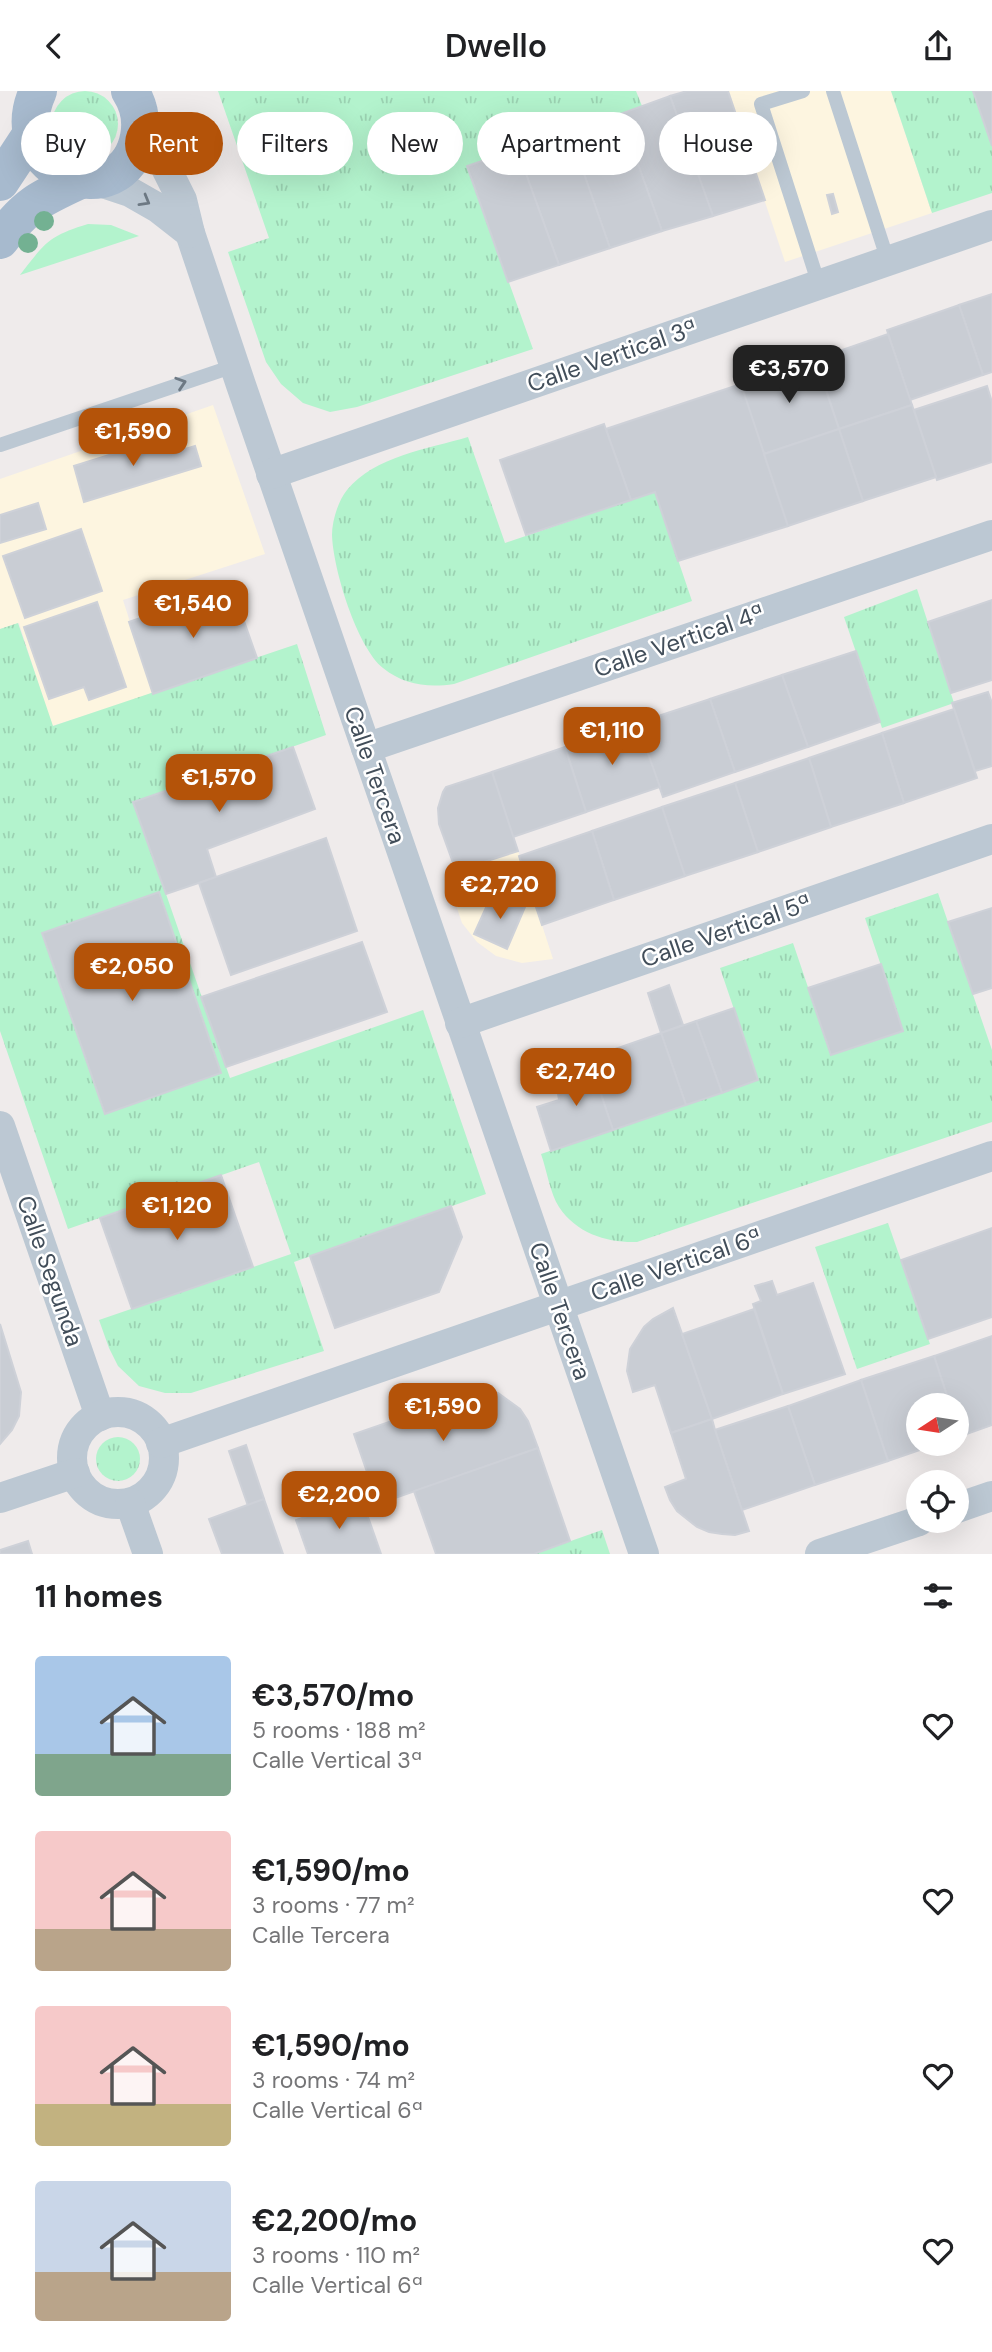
<!DOCTYPE html>
<meta charset="utf-8">
<style>
body{margin:0;font-family:"DM Sans",sans-serif;background:#f2f2f2;color:#202124;height:100vh;display:flex;flex-direction:column;font-size:26px;white-space:nowrap}
*{box-sizing:border-box;margin:0}
p{font-size:23px;color:#757577}
.icon{flex:none;width:38px;height:38px;fill:none;stroke:currentColor;stroke-width:2;stroke-linecap:round;stroke-linejoin:round}
.map{position:relative;height:1463px;overflow:hidden}
.details{display:flex;flex-direction:column;background:#fff;flex:1}
.details>*{flex:none}
.banner{position:absolute;left:21px;top:21px;width:950px;height:63px;display:flex;gap:14px}
.needle{width:46px;rotate:258deg}
.controls{position:absolute;left:906px;top:1302px;display:grid;gap:14px}
.controls a{display:grid;place-items:center;width:63px;height:63px;border-radius:50%;background:#fff;box-shadow:0 7px 28px #0002;font-size:35px}
.price{position:absolute;translate:-50% -60px;padding:0 16px;border-radius:14px;background:#b45309;color:#fff;font-size:23px;line-height:46px;filter:drop-shadow(0 2px 4px #0008)}
.price::after{content:'';position:absolute;left:50%;top:42px;width:21px;height:16px;margin-left:-10px;background:inherit;clip-path:polygon(0 0,100% 0,50% 100%)}
.price.selected{background:#222;color:#fff}
ul{padding:0;list-style:none}
li{display:flex;align-items:center;gap:21px;height:175px;padding:0 35px}
li span{display:grid;place-items:center;flex:none;width:196px;height:140px;border-radius:7px;color:#555}
li>.icon{margin-inline-start:auto}
span .icon{width:84px;height:84px;fill:#fffc;stroke-width:1}
li b{font-size:30px}
h2{display:flex;justify-content:space-between;align-items:center;height:84px;padding:0 35px;font-size:30px}
.pill{padding:0 24px;border-radius:32px;background:#fff;box-shadow:0 7px 28px #0002;font-size:24px;line-height:63px}
.pill.selected{background:#b45309;color:#fff}
header{display:flex;justify-content:space-between;align-items:center;height:91px;padding:0 35px;background:#fff;font-size:32px;font-weight:600}
.map>svg:first-child{display:block}
.commercial{fill:#fdf5e0}
.grass{fill:url(#grass-tufts)}
.green{fill:#b3f3cd}
.building{fill:#c9cdd4;stroke:#ced1d8;stroke-width:2}
.lines{fill:none;stroke-linecap:round;stroke-linejoin:round}
.service{stroke:#bcc8d3;stroke-width:14}
.minor{stroke:#bcc8d3;stroke-width:30}
.primary{stroke:#a7bace;stroke-width:38}
.tree{fill:#73b192}
.oneway{stroke:#6d7984}
.labels{text-anchor:middle;stroke-width:5;stroke-linejoin:round;paint-order:stroke}
.street-label{font-size:24px;fill:#424e5a;stroke:#fff}
</style>
<header><svg class="icon" aria-label="back" viewBox="0 0 24 24"><path d="M15 5l-7 7 7 7"/></svg>Dwello<svg class="icon" aria-label="share" viewBox="0 0 24 24"><path d="M12 15V3M7 8l5-5 5 5M5 13v7h14v-7"/></svg></header>
<div class="map">
<svg width="992" height="1463" viewBox="0 0 992 1463">
<defs>
<pattern id="grass-tufts" width="24" height="20" patternUnits="userSpaceOnUse" patternTransform="scale(1.75)"><rect width="24" height="20" fill="#b3f3cd"/><path d="M3 7l-1-3M5 7V3M7 7l1-3M15 17l-1-3M17 17v-4M19 17l1-3" fill="none" stroke="#9bd2b2"/></pattern>
</defs>
<rect width="100%" height="100%" fill="#efebeb"/>
<g class="commercial">
<path d="M 728,0 L 891,0 L 932,122 L 785,171 Z"/>
<path d="M 213,314 L 265,463 L 123,509 L 153,603 L 52,635 L 19,532 L 0,538 L 0,388 Z"/>
<path d="M 518,760 L 553,868 L 522,872 L 496,865 L 477,851 L 462,832 L 446,784 Z"/>
</g>
<g class="grass">
<path d="M 218,0 L 636,0 L 642,15 L 467,75 L 533,258 L 357,316 L 330,321 L 303,312 L 281,293 L 266,271 L 228,161 L 269,147 Z"/>
<path d="M 891,0 L 973,0 L 992,55 L 992,102 L 932,122 Z"/>
<circle cx="85" cy="33" r="33"/>
<path d="M 468,346 L 505,452 L 655,401 L 692,510 L 454,593 C 428,597 404,594 383,577 C 357,556 333,478 332,444 C 332,430 338,410 347,399 C 375,365 428,358 468,346 Z"/>
<path d="M 917,498 L 954,612 L 882,637 L 844,526 Z"/>
<path d="M 18,532 L 53,635 L 297,553 L 326,644 L 134,711 L 230,987 L 423,919 L 486,1103 L 294,1171 L 324,1260 L 191,1302 L 165,1302 L 139,1295 L 118,1275 L 109,1257 L 99,1229 L 291,1163 L 259,1071 L 68,1138 L 0,940 L 0,538 Z"/>
<path d="M 938,802 L 992,959 L 992,1031 L 637,1151 C 608,1152 577,1143 559,1116 C 550,1102 547,1080 541,1063 L 758,989 L 720,877 L 793,852 L 831,964 L 903,940 L 865,827 Z"/>
<path d="M 888,1132 L 930,1253 L 857,1278 L 815,1156 Z"/>
<circle cx="118" cy="1368" r="22"/>
<path d="M 602,1439 L 610,1463 L 534,1463 Z"/>
</g>
<path class="green" d="M 88,133 L 111,134 L 139,145 L 20,184 C 45,152 48,145 88,133 Z"/>
<g class="building">
<path d="M 687,0 L 728,0 L 765,109 L 713,125 L 670,5 Z"/>
<path d="M 973,0 L 992,0 L 992,55 Z"/>
<path d="M 670,5 L 713,125 L 662,140 L 620,23 Z"/>
<path d="M 620,23 L 662,140 L 610,157 L 569,40 Z"/>
<path d="M 569,40 L 610,157 L 559,174 L 517,58 Z"/>
<path d="M 517,58 L 559,174 L 508,191 L 467,75 Z"/>
<path d="M 833,103 L 838,121 L 832,123 L 827,104 Z"/>
<path d="M 992,203 L 992,281 L 983,284 L 959,214 Z"/>
<path d="M 959,214 L 983,284 L 910,309 L 887,239 Z"/>
<path d="M 888,243 L 912,314 L 839,338 L 816,268 Z"/>
<path d="M 814,264 L 839,338 L 764,363 L 739,289 Z"/>
<path d="M 741,293 L 788,435 L 678,470 L 655,401 L 631,409 L 606,338 Z"/>
<path d="M 987,295 L 992,311 L 992,371 L 937,389 L 914,319 Z"/>
<path d="M 912,314 L 936,386 L 863,410 L 839,338 Z"/>
<path d="M 604,333 L 631,409 L 526,444 L 500,369 Z"/>
<path d="M 839,338 L 863,410 L 788,435 L 764,363 Z"/>
<path d="M 167,346 L 172,362 L 195,355 L 201,375 L 84,411 L 74,375 Z"/>
<path d="M 38,412 L 46,438 L 0,452 L 0,424 Z"/>
<path d="M 81,438 L 102,500 L 25,527 L 3,465 Z"/>
<path d="M 232,496 L 257,567 L 153,603 L 129,531 Z"/>
<path d="M 992,509 L 992,589 L 951,602 L 928,531 Z"/>
<path d="M 97,511 L 126,596 L 89,609 L 84,596 L 49,608 L 24,536 Z"/>
<path d="M 856,560 L 880,631 L 808,656 L 782,584 Z"/>
<path d="M 782,584 L 808,656 L 735,681 L 710,608 Z"/>
<path d="M 988,601 L 992,612 L 992,675 L 975,680 L 952,612 Z"/>
<path d="M 710,608 L 735,681 L 663,706 L 637,632 Z"/>
<path d="M 954,618 L 977,687 L 904,712 L 882,642 Z"/>
<path d="M 637,632 L 660,696 L 586,721 L 565,656 Z"/>
<path d="M 882,642 L 904,712 L 831,736 L 809,667 Z"/>
<path d="M 293,656 L 315,718 L 207,758 L 216,786 L 166,803 L 133,711 Z"/>
<path d="M 565,656 L 586,721 L 513,746 L 492,681 Z"/>
<path d="M 809,667 L 831,736 L 758,761 L 735,692 Z"/>
<path d="M 492,681 L 518,760 L 456,780 L 439,733 L 438,717 L 443,701 L 446,696 Z"/>
<path d="M 735,692 L 758,761 L 685,785 L 662,716 Z"/>
<path d="M 662,716 L 685,785 L 614,809 L 592,740 Z"/>
<path d="M 592,740 L 614,809 L 542,834 L 519,765 Z"/>
<path d="M 326,747 L 357,840 L 231,884 L 199,792 Z"/>
<path d="M 159,801 L 221,982 L 105,1023 L 42,842 Z"/>
<path d="M 493,801 L 525,816 L 507,858 L 474,843 Z"/>
<path d="M 992,817 L 992,897 L 973,903 L 948,831 Z"/>
<path d="M 362,851 L 387,921 L 226,976 L 201,906 Z"/>
<path d="M 881,873 L 903,940 L 831,964 L 808,897 Z"/>
<path d="M 669,894 L 683,934 L 661,942 L 648,902 Z"/>
<path d="M 734,917 L 758,989 L 722,1002 L 696,930 Z"/>
<path d="M 696,930 L 722,1002 L 686,1014 L 661,942 Z"/>
<path d="M 661,942 L 686,1014 L 613,1039 L 589,967 Z"/>
<path d="M 587,962 L 613,1039 L 551,1060 L 537,1016 L 559,1009 L 558,1002 L 563,985 L 571,972 Z"/>
<path d="M 221,1084 L 253,1176 L 132,1218 L 100,1127 Z"/>
<path d="M 451,1115 L 462,1146 L 439,1201 L 335,1237 L 310,1165 Z"/>
<path d="M 992,1137 L 992,1226 L 928,1248 L 901,1169 Z"/>
<path d="M 772,1190 L 777,1204 L 813,1192 L 845,1283 L 783,1303 L 753,1213 L 761,1210 L 755,1195 Z"/>
<path d="M 673,1217 L 712,1328 L 671,1342 L 655,1294 L 633,1301 L 627,1280 L 630,1258 L 644,1236 L 653,1228 Z"/>
<path d="M 754,1218 L 783,1303 L 712,1328 L 682,1243 Z"/>
<path d="M 0,1233 L 21,1301 L 19,1325 L 12,1339 L 0,1353 Z"/>
<path d="M 992,1245 L 992,1334 L 961,1345 L 957,1335 L 957,1314 L 950,1314 L 934,1265 Z"/>
<path d="M 934,1265 L 950,1314 L 919,1314 L 919,1353 L 937,1353 L 888,1370 L 861,1289 Z"/>
<path d="M 861,1289 L 888,1370 L 815,1394 L 788,1315 Z"/>
<path d="M 485,1301 L 498,1302 L 520,1318 L 528,1330 L 538,1357 L 378,1413 L 354,1343 L 473,1302 Z"/>
<path d="M 788,1315 L 815,1394 L 742,1419 L 715,1339 Z"/>
<path d="M 712,1328 L 715,1339 L 749,1440 L 735,1444 L 722,1443 L 709,1441 L 697,1436 L 677,1420 L 670,1409 L 665,1396 L 686,1388 L 671,1342 Z"/>
<path d="M 246,1354 L 264,1408 L 248,1415 L 229,1360 Z"/>
<path d="M 538,1357 L 570,1450 L 534,1463 L 436,1463 L 414,1400 Z"/>
<path d="M 361,1406 L 381,1463 L 308,1463 L 296,1429 Z"/>
<path d="M 264,1408 L 283,1463 L 222,1463 L 209,1428 Z"/>
<path d="M 28,1450 L 32,1463 L 0,1463 L 0,1459 Z"/>
</g>
<g class="lines">
<g class="service">
<path d="M 803,0 L 761,13 L 819,194"/>
<path d="M 833,0 L 888,170"/>
<path d="M 0,354 L 234,275"/>
</g>
<g class="minor">
<path d="M 141,37 L 165,75 L 182,109 L 190,142 L 241,294 L 644,1463"/>
<path d="M 94,89 L 130,101 L 158,117 L 190,142"/>
<path d="M 271,383 L 992,134"/>
<path d="M 366,657 L 992,444"/>
<path d="M 460,932 L 992,748"/>
<path d="M 0,1035 L 100,1325"/>
<circle cx="118" cy="1367" r="46"/>
<path d="M 161,1352 L 992,1065"/>
<path d="M 0,1407 L 75,1382"/>
<path d="M 130,1412 L 148,1463"/>
<path d="M 957,1417 L 992,1405"/>
<path d="M 820,1463 L 919,1430"/>
</g>
<g class="primary">
<path d="M 38,0 C 0,82 123,128 139,46 C 142,30 139,14 130,0"/>
<path d="M 0,91 L 29,47"/>
<path d="M 0,149 C 26,114 39,108 78,90"/>
</g>
</g>
<g class="tree">
<circle cx="44" cy="130" r="10"/>
<circle cx="28" cy="152" r="10"/>
</g>
<defs><path id="oneway-chevron" d="M-2-3.5L2.5 0L-2 3.5" fill="none" stroke-width="1.6" stroke-linecap="round" stroke-linejoin="round" transform="scale(1.75)"/></defs>
<g class="oneway">
<use href="#oneway-chevron" transform="translate(145 110) rotate(30)"/>
<use href="#oneway-chevron" transform="translate(181 292) rotate(-18)"/>
</g>
<g class="labels">
<g class="street-label">
<text transform="translate(612 265) rotate(-19)" y="8">Calle Vertical 3ª</text>
<text transform="translate(679 550) rotate(-19)" y="8">Calle Vertical 4ª</text>
<text transform="translate(375 684) rotate(71)" y="8">Calle Tercera</text>
<text transform="translate(726 840) rotate(-19)" y="8">Calle Vertical 5ª</text>
<text transform="translate(676 1174) rotate(-19)" y="8">Calle Vertical 6ª</text>
<text transform="translate(50 1180) rotate(71)" y="8">Calle Segunda</text>
<text transform="translate(560 1220) rotate(71)" y="8">Calle Tercera</text>
</g>
</g>
</svg>
<div class="controls">
<a><svg class="needle" viewBox="-14 -14 28 28"><path d="M0-13l5 13h-10z" fill="#e53935"/><path d="M0 13l5-13h-10z" fill="#757577"/></svg></a>
<a><svg class="icon" aria-label="locate" viewBox="0 0 24 24"><circle cx="12" cy="12" r="6"/><path d="M12 2v4M12 18v4M2 12h4M18 12h4"/></svg></a>
</div>
<b class="price selected" style="left:789px;top:314px">€3,570</b>
<b class="price" style="left:133px;top:377px">€1,590</b>
<b class="price" style="left:193px;top:549px">€1,540</b>
<b class="price" style="left:612px;top:676px">€1,110</b>
<b class="price" style="left:219px;top:723px">€1,570</b>
<b class="price" style="left:500px;top:830px">€2,720</b>
<b class="price" style="left:132px;top:912px">€2,050</b>
<b class="price" style="left:576px;top:1017px">€2,740</b>
<b class="price" style="left:177px;top:1151px">€1,120</b>
<b class="price" style="left:443px;top:1352px">€1,590</b>
<b class="price" style="left:339px;top:1440px">€2,200</b>
<div class="banner">
<a class="pill">Buy</a>
<a class="pill selected">Rent</a>
<a class="pill">Filters</a>
<a class="pill">New</a>
<a class="pill">Apartment</a>
<a class="pill">House</a>
</div>
</div>
<section class="details">
<h2>11 homes<svg class="icon" aria-label="filters" viewBox="0 0 24 24"><path d="M4 7h16M4 17h16"/><circle cx="9" cy="7" r="2"/><circle cx="15" cy="17" r="2"/></svg></h2>
<ul>
<li><span style="background:linear-gradient(#a9c7e8 70%,#7fa58c 0)"><svg class="icon" aria-label="home" viewBox="0 0 24 24"><path d="M3 11l9-7 9 7M6 9v11h12V9"/></svg></span><div><b>€3,570/mo</b><p>5 rooms · 188 m²</p><p>Calle Vertical 3ª</p></div><svg class="icon" aria-label="heart" viewBox="0 0 24 24"><path d="M12 20l-8-8c-3-5 5-10 8-4 3-6 11-1 8 4z"/></svg></li>
<li><span style="background:linear-gradient(#f6c9c9 70%,#b9a48a 0)"><svg class="icon" aria-label="home" viewBox="0 0 24 24"><path d="M3 11l9-7 9 7M6 9v11h12V9"/></svg></span><div><b>€1,590/mo</b><p>3 rooms · 77 m²</p><p>Calle Tercera</p></div><svg class="icon" aria-label="heart" viewBox="0 0 24 24"><path d="M12 20l-8-8c-3-5 5-10 8-4 3-6 11-1 8 4z"/></svg></li>
<li><span style="background:linear-gradient(#f6c9c9 70%,#c2b280 0)"><svg class="icon" aria-label="home" viewBox="0 0 24 24"><path d="M3 11l9-7 9 7M6 9v11h12V9"/></svg></span><div><b>€1,590/mo</b><p>3 rooms · 74 m²</p><p>Calle Vertical 6ª</p></div><svg class="icon" aria-label="heart" viewBox="0 0 24 24"><path d="M12 20l-8-8c-3-5 5-10 8-4 3-6 11-1 8 4z"/></svg></li>
<li><span style="background:linear-gradient(#c9d6e8 65%,#b9a48a 0)"><svg class="icon" aria-label="home" viewBox="0 0 24 24"><path d="M3 11l9-7 9 7M6 9v11h12V9"/></svg></span><div><b>€2,200/mo</b><p>3 rooms · 110 m²</p><p>Calle Vertical 6ª</p></div><svg class="icon" aria-label="heart" viewBox="0 0 24 24"><path d="M12 20l-8-8c-3-5 5-10 8-4 3-6 11-1 8 4z"/></svg></li>
</ul>
</section>
